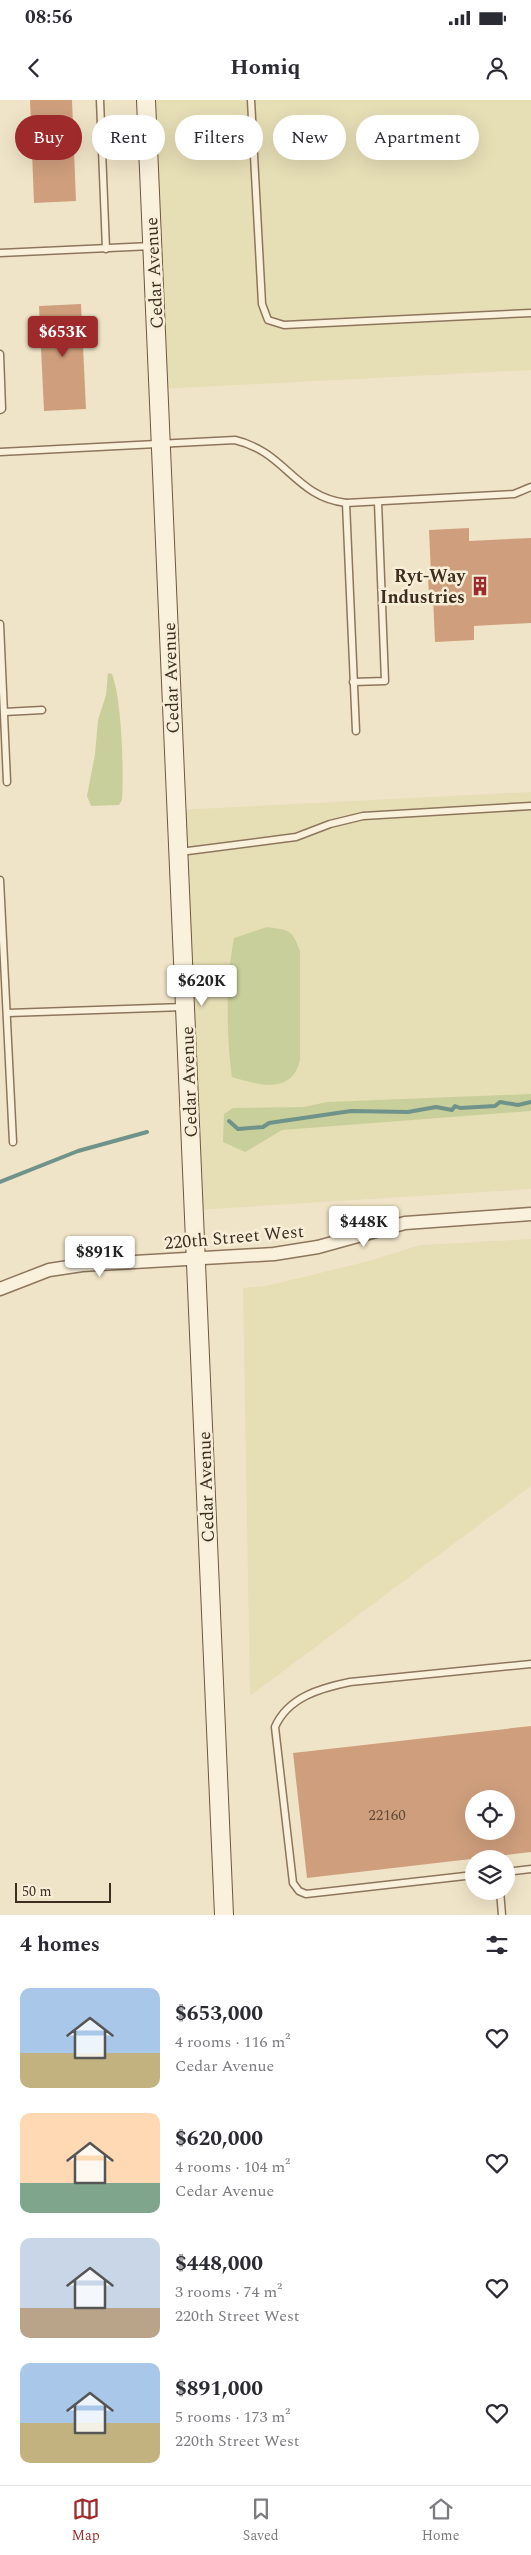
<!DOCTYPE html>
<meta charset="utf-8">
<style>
body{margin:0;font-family:Spectral,serif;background:#f2f2f3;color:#2b2b33;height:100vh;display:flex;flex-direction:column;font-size:19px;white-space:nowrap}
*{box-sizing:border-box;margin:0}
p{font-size:16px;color:#7c7c81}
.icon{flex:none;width:28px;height:28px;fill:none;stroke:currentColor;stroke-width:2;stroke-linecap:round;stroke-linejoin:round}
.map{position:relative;height:1815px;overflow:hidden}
.details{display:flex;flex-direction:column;background:#fff;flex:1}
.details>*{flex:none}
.top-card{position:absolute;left:15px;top:15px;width:501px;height:45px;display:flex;gap:10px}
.controls{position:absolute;left:465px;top:1690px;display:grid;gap:10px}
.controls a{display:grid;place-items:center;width:50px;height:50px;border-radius:50%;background:#fff;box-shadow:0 5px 20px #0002;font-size:25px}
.scale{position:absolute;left:15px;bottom:12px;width:96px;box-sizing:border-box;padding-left:5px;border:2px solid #3d2e20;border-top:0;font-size:14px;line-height:18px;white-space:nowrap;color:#3d2e20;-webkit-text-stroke:4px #f7eed8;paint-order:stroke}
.price{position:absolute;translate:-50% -42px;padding:0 11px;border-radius:5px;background:#fff;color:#222;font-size:16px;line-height:32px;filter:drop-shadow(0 1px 2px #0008)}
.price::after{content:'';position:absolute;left:50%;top:30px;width:15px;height:11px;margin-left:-8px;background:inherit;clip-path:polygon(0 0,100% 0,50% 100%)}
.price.current{background:#9e2a2b;color:#fff}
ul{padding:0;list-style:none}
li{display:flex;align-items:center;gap:15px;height:125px;padding:0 20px}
li span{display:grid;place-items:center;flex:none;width:140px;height:100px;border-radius:10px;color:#555}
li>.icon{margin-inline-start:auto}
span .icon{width:60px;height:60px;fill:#fffc;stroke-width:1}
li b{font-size:21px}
h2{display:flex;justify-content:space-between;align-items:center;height:60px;padding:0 20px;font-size:21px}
.chip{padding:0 18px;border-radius:22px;background:#fff;box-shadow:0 5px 20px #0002;font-size:18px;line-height:45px}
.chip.current{background:#9e2a2b;color:#fff}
.status{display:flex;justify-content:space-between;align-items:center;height:35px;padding:0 25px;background:#fff;direction:ltr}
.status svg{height:14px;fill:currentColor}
header{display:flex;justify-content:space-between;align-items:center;height:65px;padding:0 20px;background:#fff;font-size:22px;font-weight:700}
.dock{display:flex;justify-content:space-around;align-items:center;height:70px;border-top:1px solid #e1e1e2;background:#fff;font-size:14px;color:#7c7c81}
.dock a{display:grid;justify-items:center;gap:2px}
.dock .current{color:#9e2a2b}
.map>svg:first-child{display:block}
.farmland{fill:#e6deb5}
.green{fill:#c9cf9b}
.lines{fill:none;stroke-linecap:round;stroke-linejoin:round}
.stream{stroke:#6f938a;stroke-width:4}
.building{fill:#cf9f7d;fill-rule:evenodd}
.lane-casing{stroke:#8d765c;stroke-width:9}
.street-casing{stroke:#8d765c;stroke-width:15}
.secondary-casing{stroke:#6f573f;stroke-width:20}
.lane{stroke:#faf1dc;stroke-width:6}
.street{stroke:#faf1dc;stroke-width:12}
.secondary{stroke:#faf1dc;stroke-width:18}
.labels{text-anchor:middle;stroke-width:5;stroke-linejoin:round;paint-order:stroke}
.number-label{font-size:15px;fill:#624a37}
.street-label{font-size:18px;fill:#3d2e20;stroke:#f7eed8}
.poi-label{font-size:18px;font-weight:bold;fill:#3d2e20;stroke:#f7eed8;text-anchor:end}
</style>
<div class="status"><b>08:56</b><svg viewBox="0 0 49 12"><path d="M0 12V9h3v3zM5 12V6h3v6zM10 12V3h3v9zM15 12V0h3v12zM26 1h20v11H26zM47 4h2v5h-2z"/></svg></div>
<header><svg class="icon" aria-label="back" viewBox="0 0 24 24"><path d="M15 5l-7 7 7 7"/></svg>Homiq<svg class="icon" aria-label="person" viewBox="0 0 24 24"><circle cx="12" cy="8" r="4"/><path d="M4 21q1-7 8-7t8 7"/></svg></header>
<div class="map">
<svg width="531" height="1815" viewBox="0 0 531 1815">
<rect width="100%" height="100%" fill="#f0e4c8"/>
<g class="farmland">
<path d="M 146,0 L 531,0 L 531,270 L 159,289 Z"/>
<path d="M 531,692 L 531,1089 L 195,1110 L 177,710 Z"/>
<path d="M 531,1139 L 531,1386 L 250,1596 L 243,1188 L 266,1186 L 369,1161 L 420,1145 Z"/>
</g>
<g class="green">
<path d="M 108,573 L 112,574 C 122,601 124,671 122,700 L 119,705 L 91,706 L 87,696 L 95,654 L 98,620 L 106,595 Z"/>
<path d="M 267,827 C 289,830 292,829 300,851 L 300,960 C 292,995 258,985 232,977 C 226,935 226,880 234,838 Z"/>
<path d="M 531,994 L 531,1011 L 282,1030 L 245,1052 L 223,1042 L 224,1014 L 233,1008 L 304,1007 L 327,1002 Z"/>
</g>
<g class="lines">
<g class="stream">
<path d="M 229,1021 L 238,1029 L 263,1027 L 269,1023 L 351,1011 L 408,1012 L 436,1007 L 452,1010 L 455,1006 L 460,1008 L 495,1006 L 500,1002 L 518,1005 L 531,1002"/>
<path d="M 0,1082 L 78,1051 L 147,1032"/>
</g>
</g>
<g class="building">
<path d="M 30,0 L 72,0 L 76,101 L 34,103 Z"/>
<path d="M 81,204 L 86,309 L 44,311 L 39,206 Z"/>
<path d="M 469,428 L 469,441 L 531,438 L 531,523 L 474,526 L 474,540 L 435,542 L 433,497 L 429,494 L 428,478 L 431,474 L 429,430 Z"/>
<path d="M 531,1626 L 531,1752 L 307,1778 L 293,1653 ZM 474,1699 L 506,1699 L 506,1731 L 474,1731 Z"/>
</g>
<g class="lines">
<defs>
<g id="lane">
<path d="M 100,0 L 106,149"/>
<path d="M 251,0 L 262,204 L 268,220 L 284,225 L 531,213"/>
<path d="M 0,153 L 152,146"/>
<path d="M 0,254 L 2,309 L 0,310"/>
<path d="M 0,352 L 235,340 C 286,352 295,397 346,403 L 514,394 L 531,387"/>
<path d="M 346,403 L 356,631"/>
<path d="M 0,524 L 7,682"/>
<path d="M 353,582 L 385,581 L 378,402"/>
<path d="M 4,612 L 42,610"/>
<path d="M 180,752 L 296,737 L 330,724 L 363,716 L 531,706"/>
<path d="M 0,780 L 13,1042"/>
<path d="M 8,913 L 184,907"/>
<path d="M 506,1772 L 531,1769"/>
<path d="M 474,1775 L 306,1794 L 299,1791 L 293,1783 L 275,1627 C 288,1597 321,1588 350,1582 L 531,1564"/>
<path d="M 500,1791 L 502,1815"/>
</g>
<path id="street" d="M 0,1189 L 49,1170 L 82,1165 L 274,1154 L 318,1147 L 405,1123 L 531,1114"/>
<path id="secondary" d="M 146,0 L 224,1815"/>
</defs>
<use href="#lane" class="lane-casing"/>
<use href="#street" class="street-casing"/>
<use href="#secondary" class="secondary-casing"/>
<use href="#lane" class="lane"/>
<use href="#street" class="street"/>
<use href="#secondary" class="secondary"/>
</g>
<defs>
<symbol id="building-bare" viewBox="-9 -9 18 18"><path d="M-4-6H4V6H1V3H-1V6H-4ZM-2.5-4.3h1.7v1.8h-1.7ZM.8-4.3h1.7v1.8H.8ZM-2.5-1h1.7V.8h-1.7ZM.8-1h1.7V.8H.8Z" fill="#9e2a2b" stroke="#f7eed8" stroke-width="2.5" paint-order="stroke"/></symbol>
</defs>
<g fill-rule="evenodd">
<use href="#building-bare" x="466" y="472" width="28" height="28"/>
</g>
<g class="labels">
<g class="number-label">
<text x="387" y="1720">22160</text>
</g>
<g class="street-label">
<text transform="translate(154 173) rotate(-93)" y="6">Cedar Avenue</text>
<text transform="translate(171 578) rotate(-92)" y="6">Cedar Avenue</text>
<text transform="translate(189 982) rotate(-92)" y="6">Cedar Avenue</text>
<text transform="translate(234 1137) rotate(-5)" y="6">220th Street West</text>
<text transform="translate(206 1387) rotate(-92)" y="6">Cedar Avenue</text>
</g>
<g class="poi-label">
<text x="465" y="482">Ryt-Way<tspan x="465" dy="21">Industries</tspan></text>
</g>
</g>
</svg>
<div class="controls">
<a><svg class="icon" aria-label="locate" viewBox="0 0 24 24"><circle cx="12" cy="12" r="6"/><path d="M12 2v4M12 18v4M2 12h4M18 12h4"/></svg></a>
<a><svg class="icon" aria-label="layers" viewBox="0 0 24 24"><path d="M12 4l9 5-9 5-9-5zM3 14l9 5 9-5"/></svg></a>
</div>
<div class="scale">50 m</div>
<b class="price current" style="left:63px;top:258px">$653K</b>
<b class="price" style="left:202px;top:907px">$620K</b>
<b class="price" style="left:364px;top:1148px">$448K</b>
<b class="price" style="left:100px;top:1178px">$891K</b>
<div class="top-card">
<a class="chip current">Buy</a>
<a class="chip">Rent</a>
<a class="chip">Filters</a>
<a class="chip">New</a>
<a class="chip">Apartment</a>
</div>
</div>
<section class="details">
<h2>4 homes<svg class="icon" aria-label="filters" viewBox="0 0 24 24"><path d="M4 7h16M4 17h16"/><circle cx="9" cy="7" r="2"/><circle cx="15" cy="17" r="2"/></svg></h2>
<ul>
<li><span style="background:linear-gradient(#a9c7e8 65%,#c2b280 0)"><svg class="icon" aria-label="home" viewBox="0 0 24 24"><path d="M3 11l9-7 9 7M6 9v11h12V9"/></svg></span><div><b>$653,000</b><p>4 rooms · 116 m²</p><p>Cedar Avenue</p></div><svg class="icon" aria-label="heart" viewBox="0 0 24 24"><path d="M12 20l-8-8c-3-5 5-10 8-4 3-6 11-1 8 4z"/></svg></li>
<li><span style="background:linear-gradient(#ffd9b3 70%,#7fa58c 0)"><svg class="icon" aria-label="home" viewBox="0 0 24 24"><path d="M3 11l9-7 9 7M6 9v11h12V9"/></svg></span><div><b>$620,000</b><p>4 rooms · 104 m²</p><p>Cedar Avenue</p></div><svg class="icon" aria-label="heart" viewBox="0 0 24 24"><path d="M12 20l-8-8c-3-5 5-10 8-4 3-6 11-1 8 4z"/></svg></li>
<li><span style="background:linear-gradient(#c9d6e8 70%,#b9a48a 0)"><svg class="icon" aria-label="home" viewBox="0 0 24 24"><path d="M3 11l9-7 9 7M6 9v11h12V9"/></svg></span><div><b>$448,000</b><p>3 rooms · 74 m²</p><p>220th Street West</p></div><svg class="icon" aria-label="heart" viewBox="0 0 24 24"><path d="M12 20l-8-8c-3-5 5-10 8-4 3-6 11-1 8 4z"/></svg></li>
<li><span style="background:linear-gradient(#a9c7e8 60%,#c2b280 0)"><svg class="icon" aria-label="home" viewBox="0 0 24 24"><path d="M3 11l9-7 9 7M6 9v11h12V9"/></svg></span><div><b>$891,000</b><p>5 rooms · 173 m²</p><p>220th Street West</p></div><svg class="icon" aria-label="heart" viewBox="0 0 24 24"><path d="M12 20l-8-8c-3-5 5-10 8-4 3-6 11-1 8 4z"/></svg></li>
</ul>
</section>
<nav class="dock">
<a class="current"><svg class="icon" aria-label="map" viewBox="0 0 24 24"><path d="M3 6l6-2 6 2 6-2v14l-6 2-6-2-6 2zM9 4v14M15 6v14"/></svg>Map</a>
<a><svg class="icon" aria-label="saved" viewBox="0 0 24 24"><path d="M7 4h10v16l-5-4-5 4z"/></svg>Saved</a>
<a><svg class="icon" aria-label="home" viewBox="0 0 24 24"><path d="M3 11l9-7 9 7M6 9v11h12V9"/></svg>Home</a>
</nav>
